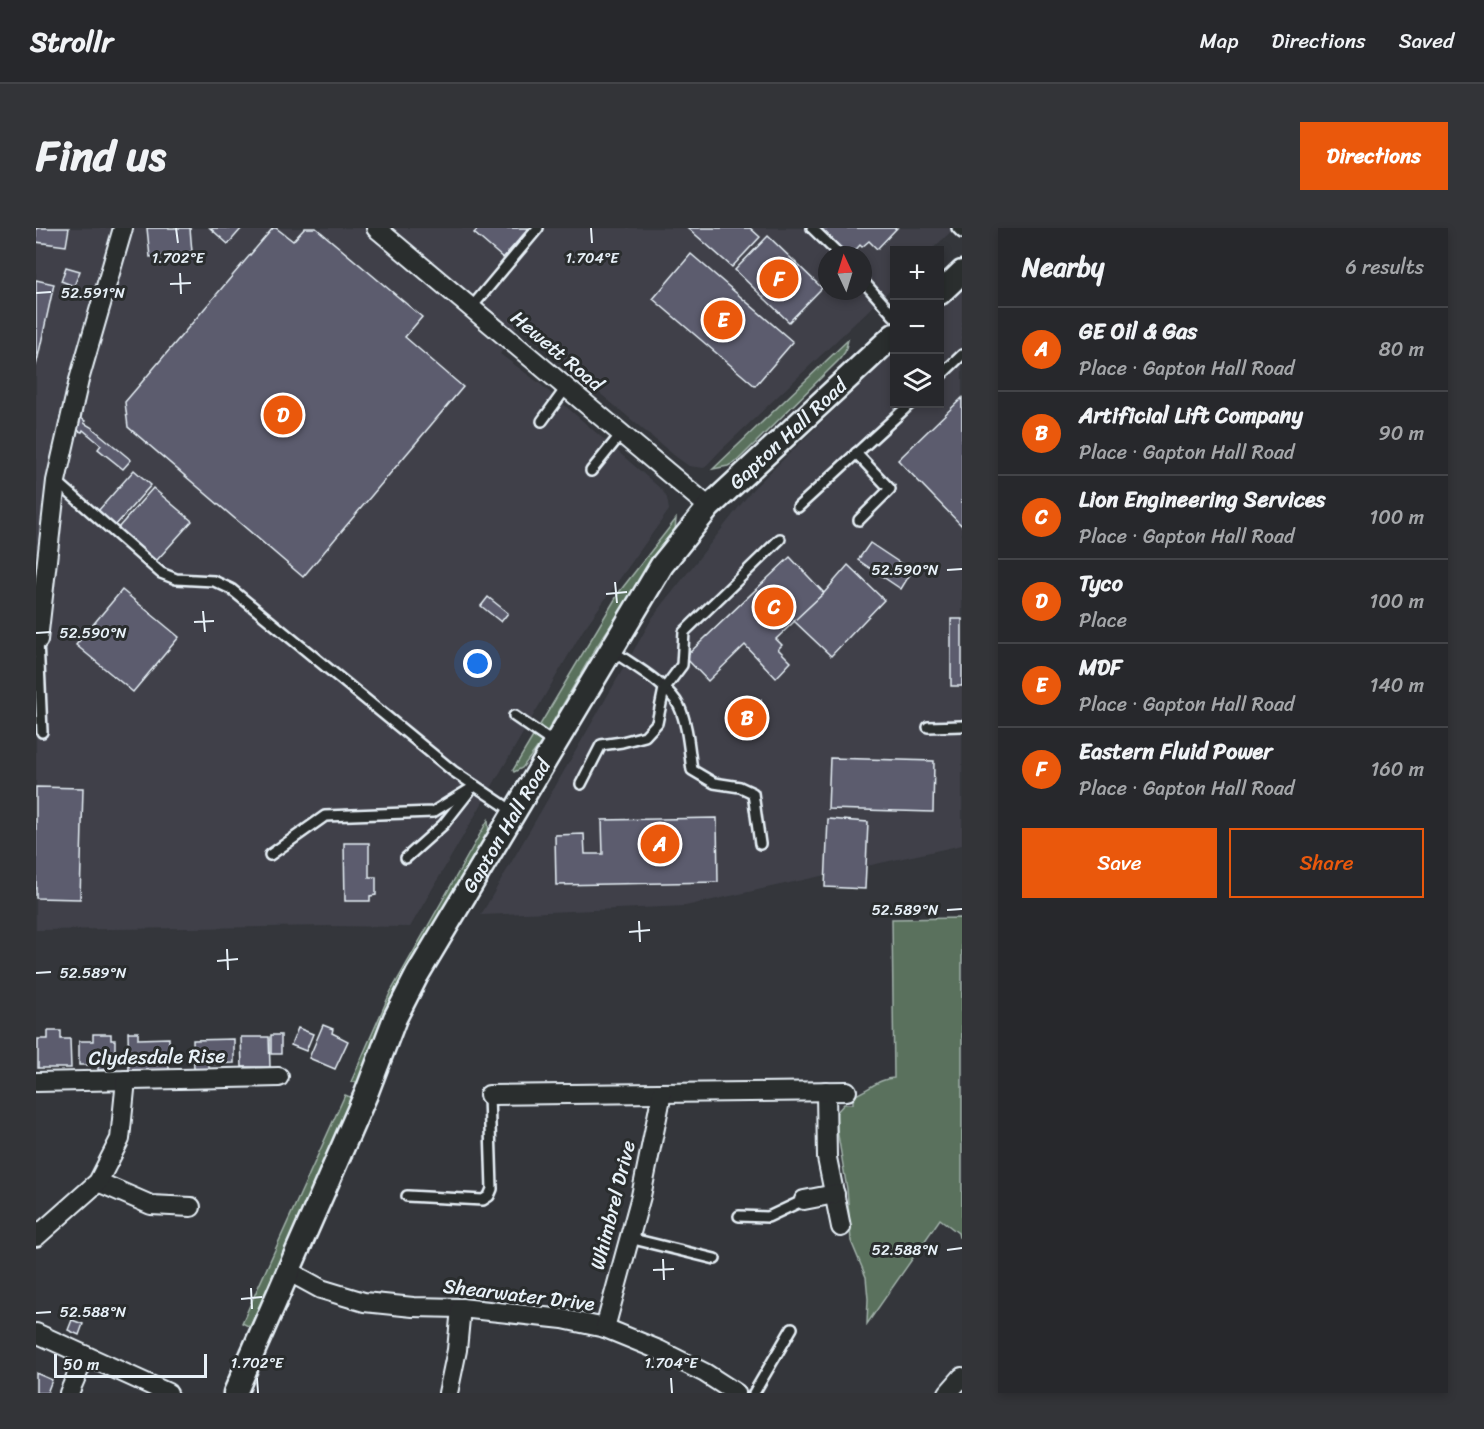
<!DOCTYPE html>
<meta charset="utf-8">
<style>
:root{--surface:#27282c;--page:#333438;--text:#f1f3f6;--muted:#a4a6a9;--line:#434448;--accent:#ea580c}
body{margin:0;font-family:Sriracha,sans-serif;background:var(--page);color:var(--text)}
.controls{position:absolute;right:18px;top:18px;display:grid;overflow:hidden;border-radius:0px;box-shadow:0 3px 9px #0003}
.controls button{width:54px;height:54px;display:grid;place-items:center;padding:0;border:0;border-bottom:2px solid var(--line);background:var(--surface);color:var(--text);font:30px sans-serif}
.compass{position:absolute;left:782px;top:18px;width:54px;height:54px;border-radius:50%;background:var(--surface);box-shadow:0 3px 9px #0003;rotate:356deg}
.scale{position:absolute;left:18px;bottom:15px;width:153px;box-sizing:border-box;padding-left:6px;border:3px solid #e8f1f8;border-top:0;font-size:16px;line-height:21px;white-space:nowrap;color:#e8f1f8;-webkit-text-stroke:4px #2a2d2e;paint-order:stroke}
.you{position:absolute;left:442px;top:436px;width:21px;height:21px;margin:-15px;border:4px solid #fff;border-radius:50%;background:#1a73e8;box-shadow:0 0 0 9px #1a73e833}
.badge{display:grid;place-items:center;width:39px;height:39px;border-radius:50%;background:var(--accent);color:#fff;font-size:20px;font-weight:700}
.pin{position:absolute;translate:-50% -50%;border:3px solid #fff;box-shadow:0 2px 6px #0006}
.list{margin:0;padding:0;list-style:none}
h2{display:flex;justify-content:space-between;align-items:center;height:78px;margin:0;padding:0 24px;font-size:26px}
h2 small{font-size:20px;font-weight:400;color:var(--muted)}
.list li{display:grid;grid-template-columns:39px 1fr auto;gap:18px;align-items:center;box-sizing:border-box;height:84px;padding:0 24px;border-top:2px solid var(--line)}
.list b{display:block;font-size:22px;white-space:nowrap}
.list p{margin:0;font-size:20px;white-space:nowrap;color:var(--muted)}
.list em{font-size:20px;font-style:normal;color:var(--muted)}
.actions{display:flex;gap:12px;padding:18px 24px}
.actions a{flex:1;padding:14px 0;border:2px solid var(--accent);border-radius:0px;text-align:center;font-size:21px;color:var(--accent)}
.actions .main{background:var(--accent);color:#fff}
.icon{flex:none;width:33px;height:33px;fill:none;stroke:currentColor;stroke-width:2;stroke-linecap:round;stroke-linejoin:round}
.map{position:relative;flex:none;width:926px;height:1165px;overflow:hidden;border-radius:0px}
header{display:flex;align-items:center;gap:36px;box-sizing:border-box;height:84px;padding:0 30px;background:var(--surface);border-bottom:2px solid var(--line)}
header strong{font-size:28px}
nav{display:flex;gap:33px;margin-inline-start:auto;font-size:21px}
.intro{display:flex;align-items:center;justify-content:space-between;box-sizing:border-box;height:144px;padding:0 36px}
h1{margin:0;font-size:42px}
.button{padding:15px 27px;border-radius:0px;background:var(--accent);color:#fff;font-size:21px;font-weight:700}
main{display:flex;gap:36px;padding:0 36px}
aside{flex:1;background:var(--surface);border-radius:0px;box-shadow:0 3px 9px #0003}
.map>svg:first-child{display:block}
.built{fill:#40414a;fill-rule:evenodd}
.green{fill:#5a715d;stroke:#a1b1aa;stroke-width:1.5}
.building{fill:#5b5c6e;stroke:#e8f1f8;stroke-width:1.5}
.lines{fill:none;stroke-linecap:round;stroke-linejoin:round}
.service-casing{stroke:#e8f1f8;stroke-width:14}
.minor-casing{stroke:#e8f1f8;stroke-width:22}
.tertiary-casing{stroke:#e8f1f8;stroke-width:27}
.service{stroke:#2a2d2e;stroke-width:9}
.minor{stroke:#2a2d2e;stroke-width:18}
.tertiary{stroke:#2a2d2e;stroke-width:22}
.ticks{fill:none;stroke:#e8f1f8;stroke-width:2}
.labels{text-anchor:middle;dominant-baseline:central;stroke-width:6;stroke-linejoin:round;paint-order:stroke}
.street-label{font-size:20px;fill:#e8f1f8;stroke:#2a2d2e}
.ticks-label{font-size:15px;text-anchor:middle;fill:#e8f1f8;stroke:#2a2d2e;stroke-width:6;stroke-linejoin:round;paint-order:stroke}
</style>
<header>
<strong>Strollr</strong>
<nav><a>Map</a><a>Directions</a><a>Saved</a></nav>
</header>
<div class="intro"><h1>Find us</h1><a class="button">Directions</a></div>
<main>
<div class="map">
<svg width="926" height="1165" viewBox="0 0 926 1165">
<rect width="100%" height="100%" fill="#34363b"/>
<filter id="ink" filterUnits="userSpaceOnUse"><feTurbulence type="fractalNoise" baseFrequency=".0167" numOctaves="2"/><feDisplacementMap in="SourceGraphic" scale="12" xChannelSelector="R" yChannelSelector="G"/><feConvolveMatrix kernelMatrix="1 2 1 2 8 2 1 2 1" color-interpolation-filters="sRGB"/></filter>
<g filter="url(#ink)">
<g class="built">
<path d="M0 0H919L895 22H858V58L684 223 668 240 653 238 639 228 482 97 464 126 503 155 626 262 631 270 633 282 547 402 374 699 294 698 0 702ZM791 27H827V63H791Z"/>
<polygon points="926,58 926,617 649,678 445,687 617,389 717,261 858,124 858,176 904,176 904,80"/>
</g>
<g class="green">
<polygon points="812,112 809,124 803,132 701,233 692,238 677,241"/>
<polygon points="640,291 639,302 635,311 613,340 561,418 504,516 486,540 478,544 477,542 584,363"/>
<polygon points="452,592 453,607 323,854 315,854 354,765"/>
<path d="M926 690V1008L923 1009 922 1005 904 991 831 1096 832 1071 830 1049 815 1013 811 961 801 901 800 885 808 876H817V868C831 863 844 850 858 850L856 691Z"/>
<polygon points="309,867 316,870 214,1099 206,1095"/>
</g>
<g class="building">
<polygon points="0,0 33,0 30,18 0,14"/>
<polygon points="111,0 154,0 156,24 114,29"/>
<polygon points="174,0 206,0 192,16"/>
<polygon points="237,0 240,0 257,13 269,0 280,0 386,89 369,109 427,159 267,349 92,199 89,174"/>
<polygon points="443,0 493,0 467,30 438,5"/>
<polygon points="652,0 714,0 724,9 696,39"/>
<polygon points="782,0 861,0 841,21 833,13 826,19 824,17 815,27 810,27"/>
<polygon points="732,8 786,60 753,94 699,42"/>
<polygon points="655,26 757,114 719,158 617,71"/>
<polygon points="30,39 44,43 38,58 25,53"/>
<polygon points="0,52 18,56 0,138"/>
<polygon points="926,170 926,298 862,232"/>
<polygon points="41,187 49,193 48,195 55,199 95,232 87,241 62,221 65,217 47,202 46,204 37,201"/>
<polygon points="98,242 115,257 72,306 55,291"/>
<polygon points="117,260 156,293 113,341 75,308"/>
<polygon points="834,315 876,343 865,361 822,332"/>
<polygon points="754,329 788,365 740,411 746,417 742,421 755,434 740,450 709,417 672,453 649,429"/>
<polygon points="812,337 848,372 795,428 758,393 788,365"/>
<polygon points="86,362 143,409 97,464 40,417"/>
<polygon points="452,369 472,385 465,394 445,378"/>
<rect x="915" y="391" width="11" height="67"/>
<polygon points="725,472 726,507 696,507 696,473"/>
<polygon points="794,530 898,533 897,584 792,581"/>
<polygon points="0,559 47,560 44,671 0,670"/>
<polygon points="681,590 682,654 520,657 519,607 548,606 549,626 567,626 566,592"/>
<polygon points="792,591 832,594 829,661 789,659"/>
<polygon points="308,615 333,615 333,649 340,649 340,667 334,668 334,673 309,673"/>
<polygon points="287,797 297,801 296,805 312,813 299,841 273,830"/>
<polygon points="262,800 277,806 270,823 255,817"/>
<polygon points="12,803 25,803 25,811 34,811 35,840 2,840 2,811 12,811"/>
<polygon points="92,804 102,804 102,811 133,810 133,843 93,844"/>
<polygon points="57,806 75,806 75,812 79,812 79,841 62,842 62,837 43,837 43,813 57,813"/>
<rect x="235" y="807" width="10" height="19"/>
<polygon points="205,809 233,809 234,839 206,839"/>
<polygon points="198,811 198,835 173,836 173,841 158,842 157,812"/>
<polygon points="36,1092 47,1096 43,1107 32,1102"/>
<polygon points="0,1145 16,1152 11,1165 0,1165"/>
</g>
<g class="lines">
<g class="service-casing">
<g id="service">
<polyline points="776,0 804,27"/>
<polyline points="921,0 926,5"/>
<polyline points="827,53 858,88"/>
<polyline points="435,80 502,0"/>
<polyline points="904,148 926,127"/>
<polyline points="506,193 530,160"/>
<polyline points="820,225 854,261 823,292"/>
<polyline points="555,243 585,206"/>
<polyline points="20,253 125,345 140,351 178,353 195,361 417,543 478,584"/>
<polyline points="762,279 874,176"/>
<polyline points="2,412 6,504"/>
<path d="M575 422C595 436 633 457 643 478 652 497 653 522 656 542L678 555 704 559 717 565 724 616"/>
<polyline points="478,488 519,516"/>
<polyline points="892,499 926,498"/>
<polyline points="545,556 565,517 586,514 609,508 621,495 628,461 646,437 648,404 744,311"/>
<polyline points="234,627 289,588 397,584 439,558"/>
<polyline points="370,630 407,597 433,564"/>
<polyline points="371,968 447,972 453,968 456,961 453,867"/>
<polyline points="703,988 732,989 768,972"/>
<polyline points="593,1010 679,1031"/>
<polyline points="718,1165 756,1100"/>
</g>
</g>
<g class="minor-casing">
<g id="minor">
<polyline points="340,0 673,279"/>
<polyline points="2,412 20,253 43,152 87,0"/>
<polyline points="0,854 243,849"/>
<polyline points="790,863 791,930 805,999"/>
<polyline points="453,867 811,863"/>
<polyline points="62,954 115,977 155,979"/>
<polyline points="768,972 799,966"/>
<polyline points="0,1009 62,954 84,911 90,852"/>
<polyline points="252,1043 285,1061 328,1074 377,1079 425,1080 527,1091 569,1100 623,1122 669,1145 700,1165"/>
<polyline points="569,1100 605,968 626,865"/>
<polyline points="0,1105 132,1165"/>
<polyline points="33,1165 49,1128"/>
<polyline points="412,1165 421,1122 425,1080"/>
<polyline points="912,1165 926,1149"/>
</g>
</g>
<g class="tertiary-casing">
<g id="tertiary">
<polyline points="904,65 926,44"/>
<path id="s1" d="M199 1165 330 866 359 790 381 747 626 337 673 279 858 107"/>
</g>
</g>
<use href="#service" class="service"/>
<use href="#minor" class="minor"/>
<use href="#tertiary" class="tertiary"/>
</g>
</g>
<path class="ticks" d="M140 0 142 15M555 0 556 15M144 45 145 66M134 56 155 55M0 65 15 64M911 342 926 341M579 354 581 375M570 366 591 364M167 383 169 404M158 394 178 393M0 405 15 404M911 682 926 681M603 693 604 714M593 704 614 702M191 721 192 742M181 733 202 731M0 745 15 744M911 1022 926 1020M627 1031 628 1052M617 1042 638 1041M215 1060 216 1081M205 1071 226 1069M0 1085 15 1084M221 1150 222 1165M635 1150 636 1165"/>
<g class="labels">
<g class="street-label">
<text transform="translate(521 123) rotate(40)">Hewett Road</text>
<text stroke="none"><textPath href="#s1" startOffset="1116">Gapton Hall Road</textPath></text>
<text stroke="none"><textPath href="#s1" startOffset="630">Gapton Hall Road</textPath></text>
<text transform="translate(121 829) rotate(-1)">Clydesdale Rise</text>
<text transform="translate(577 977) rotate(-76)">Whimbrel Drive</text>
<text transform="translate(483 1067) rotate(7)">Shearwater Drive</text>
</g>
</g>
<g class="ticks-label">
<text x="142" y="35">1.702°E</text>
<text x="556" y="35">1.704°E</text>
<text x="57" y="70">52.591°N</text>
<text x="869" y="347">52.590°N</text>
<text x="57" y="410">52.590°N</text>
<text x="869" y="687">52.589°N</text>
<text x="57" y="750">52.589°N</text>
<text x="869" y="1027">52.588°N</text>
<text x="57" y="1089">52.588°N</text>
<text x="221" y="1140">1.702°E</text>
<text x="635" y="1140">1.704°E</text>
</g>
</svg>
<div class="controls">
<button>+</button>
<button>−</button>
<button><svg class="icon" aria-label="layers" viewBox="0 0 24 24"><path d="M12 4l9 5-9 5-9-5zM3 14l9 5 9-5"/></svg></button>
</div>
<svg class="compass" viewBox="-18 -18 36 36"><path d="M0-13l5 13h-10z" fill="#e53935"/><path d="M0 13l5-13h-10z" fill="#a4a6a9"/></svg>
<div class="scale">50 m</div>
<div class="you"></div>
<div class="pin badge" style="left:624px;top:616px">A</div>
<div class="pin badge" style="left:711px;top:490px">B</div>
<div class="pin badge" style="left:738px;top:379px">C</div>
<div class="pin badge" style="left:247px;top:187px">D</div>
<div class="pin badge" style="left:687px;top:92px">E</div>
<div class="pin badge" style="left:743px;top:51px">F</div>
</div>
<aside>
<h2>Nearby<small>6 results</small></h2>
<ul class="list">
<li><span class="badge">A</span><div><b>GE Oil &amp; Gas</b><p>Place · Gapton Hall Road</p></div><em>80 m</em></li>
<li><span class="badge">B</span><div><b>Artificial Lift Company</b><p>Place · Gapton Hall Road</p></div><em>90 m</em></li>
<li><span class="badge">C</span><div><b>Lion Engineering Services</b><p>Place · Gapton Hall Road</p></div><em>100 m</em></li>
<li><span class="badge">D</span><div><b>Tyco</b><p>Place</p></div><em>100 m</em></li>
<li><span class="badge">E</span><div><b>MDF</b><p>Place · Gapton Hall Road</p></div><em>140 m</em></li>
<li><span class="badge">F</span><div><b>Eastern Fluid Power</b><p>Place · Gapton Hall Road</p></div><em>160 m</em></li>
</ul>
<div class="actions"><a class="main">Save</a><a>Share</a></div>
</aside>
</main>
